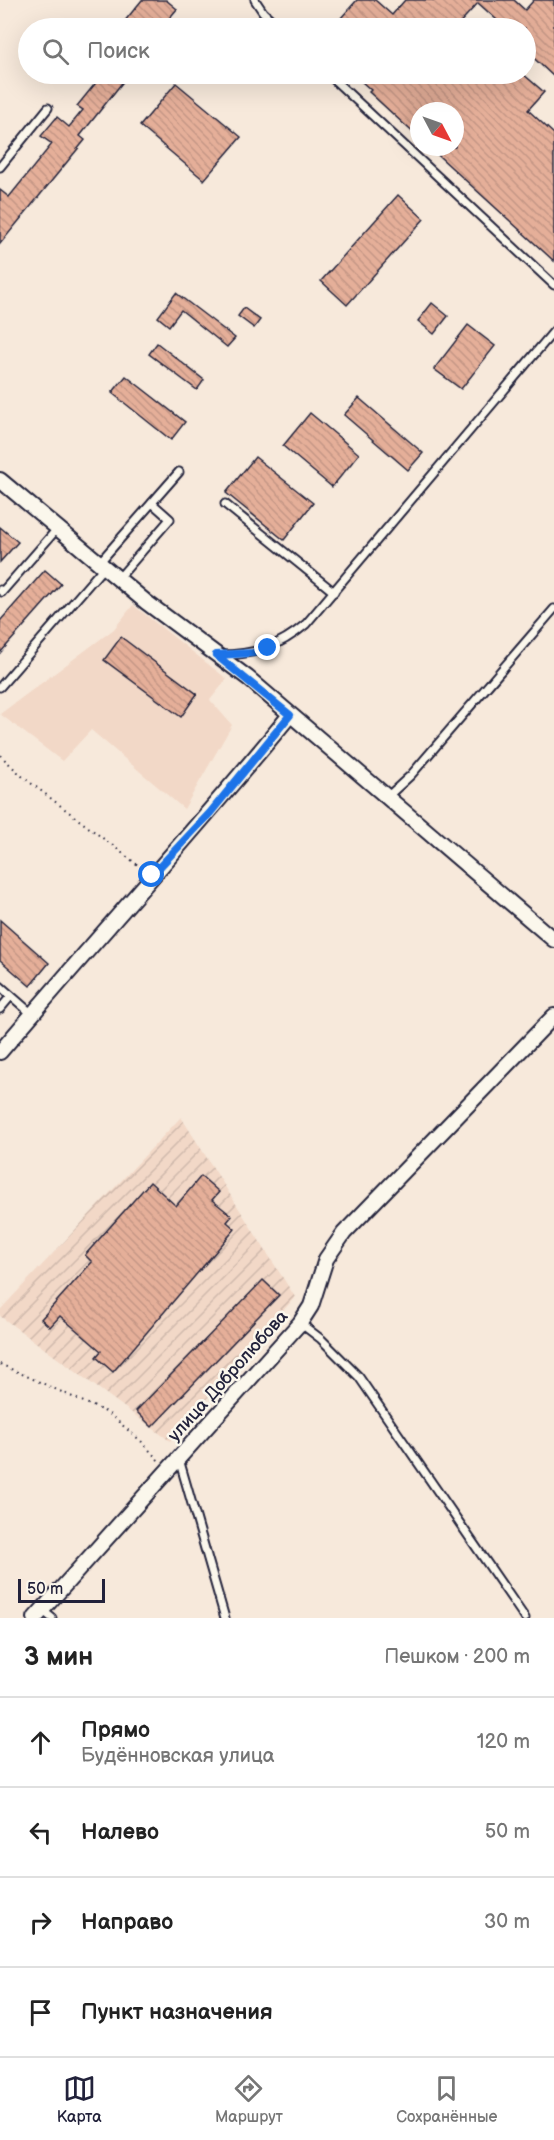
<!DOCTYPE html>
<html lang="ru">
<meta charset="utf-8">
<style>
:root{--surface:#fff;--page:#f6f6f6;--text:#222;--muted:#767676;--line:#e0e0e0;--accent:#22223b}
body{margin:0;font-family:"Balsamiq Sans",sans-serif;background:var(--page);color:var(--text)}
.compass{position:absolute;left:410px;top:102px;width:54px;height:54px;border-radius:50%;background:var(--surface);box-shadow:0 6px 24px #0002;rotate:131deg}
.scale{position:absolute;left:18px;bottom:15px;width:87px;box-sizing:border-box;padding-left:6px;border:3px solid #22223b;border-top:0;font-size:16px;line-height:21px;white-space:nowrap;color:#22223b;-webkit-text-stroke:4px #fbf7ec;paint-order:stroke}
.stop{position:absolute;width:18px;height:18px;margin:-14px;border:4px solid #1a73e8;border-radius:50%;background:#fff}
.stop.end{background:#1a73e8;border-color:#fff;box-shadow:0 2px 6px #0008}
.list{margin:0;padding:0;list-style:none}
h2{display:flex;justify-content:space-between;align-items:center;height:78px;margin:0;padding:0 24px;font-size:26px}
h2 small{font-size:20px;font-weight:400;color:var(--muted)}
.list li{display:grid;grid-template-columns:39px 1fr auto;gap:18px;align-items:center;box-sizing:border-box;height:90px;padding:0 24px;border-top:2px solid var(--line)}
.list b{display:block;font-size:22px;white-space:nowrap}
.list p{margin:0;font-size:20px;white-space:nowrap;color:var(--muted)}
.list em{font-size:20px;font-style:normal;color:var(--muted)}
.icon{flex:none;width:33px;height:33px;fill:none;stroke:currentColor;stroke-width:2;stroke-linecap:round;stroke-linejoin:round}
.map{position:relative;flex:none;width:554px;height:1618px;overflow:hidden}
.search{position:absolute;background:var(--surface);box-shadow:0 6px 24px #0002;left:18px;right:18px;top:18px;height:66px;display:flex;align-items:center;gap:15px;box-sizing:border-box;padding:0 21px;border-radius:33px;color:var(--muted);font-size:22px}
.sheet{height:438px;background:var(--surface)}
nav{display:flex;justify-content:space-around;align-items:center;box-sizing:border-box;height:84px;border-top:2px solid var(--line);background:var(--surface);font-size:16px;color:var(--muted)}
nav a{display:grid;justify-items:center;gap:3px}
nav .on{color:var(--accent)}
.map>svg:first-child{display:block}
.built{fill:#f2d8c7}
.industrial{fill:url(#industrial-furrows)}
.building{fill:url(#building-back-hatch);stroke:#22223b;stroke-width:1.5}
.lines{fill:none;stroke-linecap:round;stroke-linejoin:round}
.lane-casing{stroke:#22223b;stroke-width:11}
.street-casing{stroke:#22223b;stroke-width:18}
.path{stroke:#22223b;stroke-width:2;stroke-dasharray:1.5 4.5;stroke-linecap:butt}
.lane{stroke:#fbf7ec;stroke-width:7}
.street{stroke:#fbf7ec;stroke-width:14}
.route{stroke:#1a73e8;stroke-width:8}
.labels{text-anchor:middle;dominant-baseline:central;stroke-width:5;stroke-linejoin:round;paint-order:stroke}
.street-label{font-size:18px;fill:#22223b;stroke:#fbf7ec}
</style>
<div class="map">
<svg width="554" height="1618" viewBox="0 0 554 1618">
<defs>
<pattern id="industrial-furrows" width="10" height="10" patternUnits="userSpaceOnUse" patternTransform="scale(1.5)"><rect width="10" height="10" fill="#f2d8c7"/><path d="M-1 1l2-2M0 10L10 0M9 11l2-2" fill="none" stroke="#cfb9ac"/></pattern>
<pattern id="building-back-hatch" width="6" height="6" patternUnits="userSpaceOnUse" patternTransform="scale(1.5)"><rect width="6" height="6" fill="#e5af99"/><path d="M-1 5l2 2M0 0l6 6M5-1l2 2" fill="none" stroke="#c49685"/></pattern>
</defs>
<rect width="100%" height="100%" fill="#f7e9db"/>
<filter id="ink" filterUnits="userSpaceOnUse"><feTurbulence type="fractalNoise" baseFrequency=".0167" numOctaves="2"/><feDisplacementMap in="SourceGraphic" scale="12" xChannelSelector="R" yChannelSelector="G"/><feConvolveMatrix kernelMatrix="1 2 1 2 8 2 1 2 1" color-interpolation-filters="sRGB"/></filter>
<g filter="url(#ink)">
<polygon class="built" points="133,605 227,679 210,700 232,725 184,809 91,730 62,761 0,714 114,629"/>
<polygon class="industrial" points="181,1117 295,1297 170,1441 0,1316 0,1310"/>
<g class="building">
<polygon points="142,0 166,0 177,9 161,28 119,28"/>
<polygon points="357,0 375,0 392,15 405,0 514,0 525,10 534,0 554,0 554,77 525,50 525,28 506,28 478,3 455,28 332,28"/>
<polygon points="103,74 129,74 80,136 85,140 0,244 0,190 9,197 52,144 41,136 57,117 69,127 83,110 77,106"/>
<polygon points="353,74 523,74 544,92 528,110 554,134 554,261 429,147 455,147 455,111 419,111 419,138 369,92 371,90"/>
<polygon points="176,83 241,137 204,180 140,126"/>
<polygon points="398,195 424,219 347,305 321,281"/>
<polygon points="176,293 235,338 227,347 181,310 169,326 158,317"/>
<polygon points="432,303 448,316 434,334 418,321"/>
<polygon points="244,308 260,320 254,328 238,316"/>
<polygon points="468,325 495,346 461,389 434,369"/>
<polygon points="157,343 204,380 197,390 149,354"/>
<polygon points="126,376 185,422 171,440 112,393"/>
<polygon points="359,398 423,453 408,470 344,415"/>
<polygon points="310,413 359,454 332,487 283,446"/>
<polygon points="255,457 313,503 284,540 226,493"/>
<polygon points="0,527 18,542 0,562"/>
<polygon points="45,570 61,584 0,653 0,621"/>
<polygon points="121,637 197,694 181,717 104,660"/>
<polygon points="0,920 49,963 30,986 0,960"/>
<polygon points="201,1176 219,1192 212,1200 232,1216 227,1222 235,1229 113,1372 96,1357 101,1351 60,1316 50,1327 41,1319 92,1262 85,1255 150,1182 176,1206"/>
<polygon points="263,1280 279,1295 152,1427 136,1411"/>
</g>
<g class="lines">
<g class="lane-casing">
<g id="lane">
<polyline points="255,0 263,12 280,28"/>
<polyline points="328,74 554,285"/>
<polyline points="0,167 48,108"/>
<polyline points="225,504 334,592"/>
<polyline points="99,563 179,472"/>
<polyline points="118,579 170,519 152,503"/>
<polyline points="0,590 2,592 57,529"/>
<path d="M219 655C254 655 279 647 306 624L554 331"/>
<polyline points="0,687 104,567"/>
<polyline points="386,798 411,775 554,609"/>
<polyline points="0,986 32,1014"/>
<polyline points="0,1009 11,996"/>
<polyline points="300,1323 321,1339 359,1377 525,1618"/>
<polyline points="179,1459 225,1618"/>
<polyline points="42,1610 52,1618"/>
</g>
</g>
<g class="street-casing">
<g id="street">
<polyline points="0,480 146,602 248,678 554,940"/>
<path d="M0 1052C96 939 196 830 290 715"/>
<polyline points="35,1618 300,1323 311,1306 326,1259 344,1233 554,1016"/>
</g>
</g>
<g class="path">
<polyline points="0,755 23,777 143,869"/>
<polyline points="0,1364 108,1413 142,1442 159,1461"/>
</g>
<use href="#lane" class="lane"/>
<use href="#street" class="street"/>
</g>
</g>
<g class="lines" filter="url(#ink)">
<polyline class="route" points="152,875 210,813 290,715 216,655 253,653 268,648"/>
</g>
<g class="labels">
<g class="street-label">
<text transform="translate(228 1376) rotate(-48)">улица Добролюбова</text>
</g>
</g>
</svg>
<svg class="compass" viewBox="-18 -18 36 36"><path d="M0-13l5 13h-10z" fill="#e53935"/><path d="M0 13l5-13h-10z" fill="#767676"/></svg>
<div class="scale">50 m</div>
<div class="stop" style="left:152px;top:875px"></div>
<div class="stop end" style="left:268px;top:648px"></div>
<div class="search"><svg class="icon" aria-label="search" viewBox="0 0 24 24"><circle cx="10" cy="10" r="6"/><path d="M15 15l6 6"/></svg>Поиск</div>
</div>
<section class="sheet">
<h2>3 мин<small>Пешком · 200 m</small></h2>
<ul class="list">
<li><svg class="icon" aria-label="ahead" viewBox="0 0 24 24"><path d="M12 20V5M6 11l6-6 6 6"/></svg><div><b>Прямо</b><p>Будённовская улица</p></div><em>120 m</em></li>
<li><svg class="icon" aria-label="left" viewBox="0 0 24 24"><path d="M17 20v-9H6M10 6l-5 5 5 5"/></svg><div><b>Налево</b></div><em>50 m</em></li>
<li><svg class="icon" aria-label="right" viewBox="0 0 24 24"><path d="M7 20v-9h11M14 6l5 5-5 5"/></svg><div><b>Направо</b></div><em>30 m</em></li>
<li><svg class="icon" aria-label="arrive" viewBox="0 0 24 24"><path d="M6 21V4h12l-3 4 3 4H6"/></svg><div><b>Пункт назначения</b></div></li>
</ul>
</section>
<nav>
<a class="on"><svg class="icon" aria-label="map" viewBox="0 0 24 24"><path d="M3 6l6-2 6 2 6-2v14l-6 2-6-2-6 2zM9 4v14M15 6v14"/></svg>Карта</a>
<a><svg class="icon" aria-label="directions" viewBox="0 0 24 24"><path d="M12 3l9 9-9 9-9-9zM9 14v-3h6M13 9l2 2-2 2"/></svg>Маршрут</a>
<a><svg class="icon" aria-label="saved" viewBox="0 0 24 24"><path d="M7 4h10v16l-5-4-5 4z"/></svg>Сохранённые</a>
</nav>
